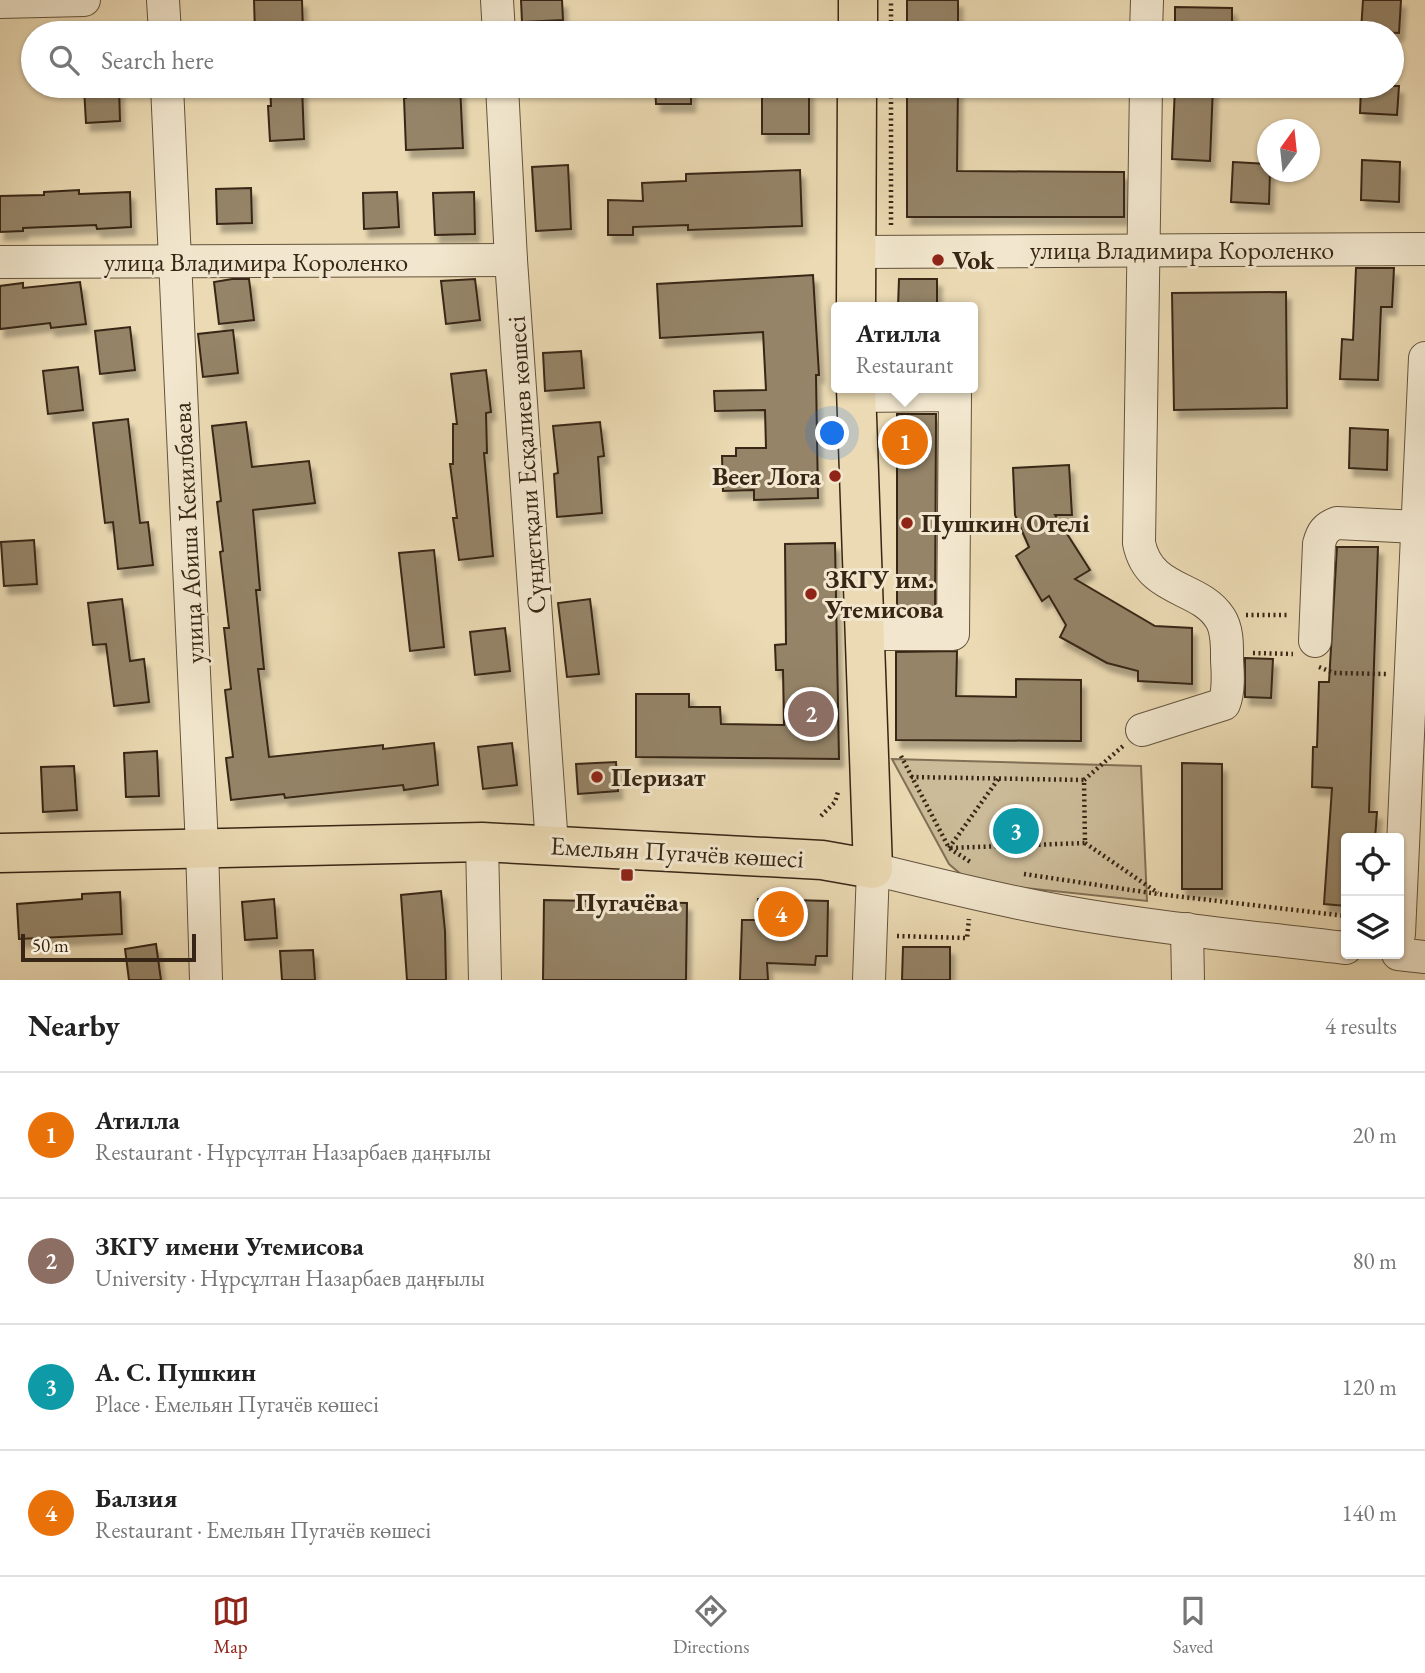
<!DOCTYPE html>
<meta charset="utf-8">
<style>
:root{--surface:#fff;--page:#f6f6f6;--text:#222;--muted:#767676;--line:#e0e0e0;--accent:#8f2418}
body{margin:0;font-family:"EB Garamond",serif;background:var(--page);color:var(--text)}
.controls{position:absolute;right:21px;bottom:21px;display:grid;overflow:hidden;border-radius:7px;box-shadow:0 2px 5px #0004}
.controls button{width:63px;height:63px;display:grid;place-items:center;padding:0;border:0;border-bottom:2px solid var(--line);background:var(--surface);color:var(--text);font:35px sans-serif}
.compass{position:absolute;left:1257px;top:119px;width:63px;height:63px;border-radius:50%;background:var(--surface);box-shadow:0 2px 5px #0004;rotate:15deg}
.scale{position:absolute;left:21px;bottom:18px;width:175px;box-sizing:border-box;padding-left:7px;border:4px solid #372615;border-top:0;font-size:19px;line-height:24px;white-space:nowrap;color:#372615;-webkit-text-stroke:5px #f2e7ce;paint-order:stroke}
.you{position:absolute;left:833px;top:434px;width:24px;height:24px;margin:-18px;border:5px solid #fff;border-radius:50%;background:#1a73e8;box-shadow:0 0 0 10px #1a73e833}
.badge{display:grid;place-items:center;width:46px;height:46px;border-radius:50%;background:var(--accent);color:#fff;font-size:23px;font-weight:700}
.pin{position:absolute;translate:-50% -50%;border:4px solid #fff;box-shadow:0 2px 7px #0006}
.popup{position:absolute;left:831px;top:302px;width:147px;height:91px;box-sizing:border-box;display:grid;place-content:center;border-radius:7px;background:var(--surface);filter:drop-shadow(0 2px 5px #0005);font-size:23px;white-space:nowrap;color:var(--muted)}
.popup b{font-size:26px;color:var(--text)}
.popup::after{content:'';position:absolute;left:50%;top:100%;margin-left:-14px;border:14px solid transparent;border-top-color:var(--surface)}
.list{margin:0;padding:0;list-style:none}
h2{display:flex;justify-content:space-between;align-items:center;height:91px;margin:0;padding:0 28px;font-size:30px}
h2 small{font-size:23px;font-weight:400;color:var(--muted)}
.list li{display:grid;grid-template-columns:46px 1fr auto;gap:21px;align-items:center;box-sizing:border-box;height:126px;padding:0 28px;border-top:2px solid var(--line)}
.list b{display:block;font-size:26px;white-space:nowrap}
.list p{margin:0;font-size:23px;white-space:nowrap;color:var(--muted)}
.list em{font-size:23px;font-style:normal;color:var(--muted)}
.icon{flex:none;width:38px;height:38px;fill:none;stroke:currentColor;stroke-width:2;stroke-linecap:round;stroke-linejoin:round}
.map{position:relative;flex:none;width:1425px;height:980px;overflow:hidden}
.search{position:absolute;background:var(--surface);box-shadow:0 2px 5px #0004;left:21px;right:21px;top:21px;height:77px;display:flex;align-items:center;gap:18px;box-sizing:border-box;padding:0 24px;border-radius:38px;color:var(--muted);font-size:26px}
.sheet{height:595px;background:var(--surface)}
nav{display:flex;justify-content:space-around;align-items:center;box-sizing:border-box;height:98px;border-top:2px solid var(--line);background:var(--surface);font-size:19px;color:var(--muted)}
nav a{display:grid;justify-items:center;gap:4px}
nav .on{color:var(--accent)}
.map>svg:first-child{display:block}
.green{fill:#ccbb98;stroke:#827056;stroke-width:2}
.building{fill:#958467;stroke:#372615;stroke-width:2;filter:url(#shadow)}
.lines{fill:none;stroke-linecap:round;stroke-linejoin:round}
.minor-casing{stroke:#64533c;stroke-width:34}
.major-casing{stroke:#372615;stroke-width:41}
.path{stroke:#372615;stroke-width:4.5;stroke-dasharray:2 3.5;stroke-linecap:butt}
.minor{stroke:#f2e7ce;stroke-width:32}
.major{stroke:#ebdab3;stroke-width:38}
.poi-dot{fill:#8f2418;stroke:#f2e7ce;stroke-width:2.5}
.labels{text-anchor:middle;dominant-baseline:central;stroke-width:6;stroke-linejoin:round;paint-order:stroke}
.street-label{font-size:26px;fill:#372615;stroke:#f2e7ce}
.poi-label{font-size:26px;font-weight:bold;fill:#372615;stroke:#f2e7ce;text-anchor:start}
</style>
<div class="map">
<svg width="1425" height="980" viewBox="0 0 1425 980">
<defs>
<filter id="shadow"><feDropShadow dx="4.5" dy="8" stdDeviation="2" flood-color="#0004"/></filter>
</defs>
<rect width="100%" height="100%" fill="#ebdab3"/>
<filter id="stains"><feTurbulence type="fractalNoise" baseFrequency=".00286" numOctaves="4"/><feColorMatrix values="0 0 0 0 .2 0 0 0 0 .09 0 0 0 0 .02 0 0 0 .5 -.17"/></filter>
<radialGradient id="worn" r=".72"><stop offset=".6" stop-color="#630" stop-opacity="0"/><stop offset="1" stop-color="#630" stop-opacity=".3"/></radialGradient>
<polygon class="green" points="892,759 1141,766 1147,901 987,884 963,876 949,864"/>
<g class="building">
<polygon points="254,0 302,0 303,33 255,33"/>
<polygon points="521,0 562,0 563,20 522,22"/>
<rect x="907" y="0" width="51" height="33"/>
<polygon points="1363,0 1401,0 1399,33 1361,31"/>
<polygon points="1175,7 1232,8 1232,33 1175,33"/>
<polygon points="119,86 120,121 86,123 84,88"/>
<polygon points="270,86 302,86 304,139 270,141 268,106 271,106"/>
<polygon points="406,86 460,86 463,148 406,150 404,98 406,98"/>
<polygon points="655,86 691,86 691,104 656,104"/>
<rect x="762" y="86" width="47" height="48"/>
<polygon points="907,86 958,86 957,171 1124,172 1124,217 907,217"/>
<polygon points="1175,86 1213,86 1210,161 1172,159"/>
<polygon points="1361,86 1399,86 1397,115 1360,113"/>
<polygon points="1362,160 1400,162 1399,202 1361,200"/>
<polygon points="1233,162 1268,164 1268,172 1270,172 1269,204 1231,202"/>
<polygon points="568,165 571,229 536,231 532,167"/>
<polygon points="800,170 802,226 688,230 688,225 633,227 633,235 608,235 608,200 643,201 642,183 686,181 686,174"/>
<polygon points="251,188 252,223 217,224 216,189"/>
<polygon points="79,190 79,194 130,192 131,227 97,229 96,225 23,228 23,231 0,232 0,196 44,195 44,192"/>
<polygon points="397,192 399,227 364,229 363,193"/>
<polygon points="474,192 475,234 435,235 433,193"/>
<polygon points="1356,268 1394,268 1392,307 1381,307 1378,380 1340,379 1342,339 1353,340"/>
<polygon points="813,275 819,375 816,375 818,498 754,500 754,490 723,491 722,456 736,456 736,448 766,448 765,410 715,411 714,391 766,390 763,332 660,338 657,284"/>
<polygon points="232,279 249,279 254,320 219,324 214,282"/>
<polygon points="475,279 480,320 446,324 441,281"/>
<polygon points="899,279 937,279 937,307 898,307"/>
<polygon points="80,282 86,324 51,328 50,323 0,329 0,286 23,283 23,288"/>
<polygon points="1286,292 1287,408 1174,410 1172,293"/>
<polygon points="130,327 135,370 100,374 95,331"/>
<polygon points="233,330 238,373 203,377 198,334"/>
<polygon points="581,351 584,388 545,391 543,353"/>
<polygon points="78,367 83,410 48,414 43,371"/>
<polygon points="486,370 491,412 486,413 487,453 484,453 493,556 459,560 453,518 457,518 450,464 453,464 453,424 457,424 451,374"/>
<polygon points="897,414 936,414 935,616 897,616"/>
<polygon points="128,419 140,523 148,522 153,565 118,569 113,522 105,523 93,423"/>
<polygon points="246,422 252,467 309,461 315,503 253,510 260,590 256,590 264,669 258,669 269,757 383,745 383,749 434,743 438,785 404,790 403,785 285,798 284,794 231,800 226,758 233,757 225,690 231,689 224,628 229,628 220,552 223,551 217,502 221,501 212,426"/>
<polygon points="600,422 604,456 598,457 602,513 557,517 554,474 558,473 553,426"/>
<polygon points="1350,428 1388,430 1387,470 1349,468"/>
<polygon points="1069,465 1072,515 1055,515 1090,570 1075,579 1155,626 1192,628 1192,684 1138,681 1138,671 1107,663 1060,637 1066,625 1049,596 1042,601 1016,556 1029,547 1015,515 1013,468"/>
<polygon points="34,540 37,584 4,586 1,542"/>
<polygon points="835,543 839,759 636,757 636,694 689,694 689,707 720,707 721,724 784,725 783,670 776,670 775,645 786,644 785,544"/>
<polygon points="1337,547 1378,547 1369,812 1377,812 1375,838 1346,838 1346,906 1324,904 1332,788 1312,787 1313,747 1317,747 1319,682 1329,682"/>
<polygon points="434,550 444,647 410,651 399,553"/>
<polygon points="122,599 130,661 144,659 149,702 114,706 106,644 93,645 88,603"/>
<polygon points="590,599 599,674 567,677 558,603"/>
<polygon points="505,628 510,671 475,675 470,632"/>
<polygon points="957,651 956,696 1016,697 1016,679 1081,680 1081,741 896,740 896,652"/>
<polygon points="1245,658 1273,659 1271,698 1245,697"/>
<polygon points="512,743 517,785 483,789 478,747"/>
<polygon points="157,751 159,796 126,797 124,753"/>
<polygon points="616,762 618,791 578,794 576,764"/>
<polygon points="1182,763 1222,764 1222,889 1182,889"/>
<polygon points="74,766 77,810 43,812 41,767"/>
<polygon points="441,891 445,931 446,980 407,980 401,895"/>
<polygon points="120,892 122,934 19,939 17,904 82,899 82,894"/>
<polygon points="274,899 277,938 245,940 242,902"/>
<polygon points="758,899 828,901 827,956 816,956 815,965 767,963 768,980 740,980 742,920 757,920"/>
<polygon points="544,900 687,903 686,980 543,980"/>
<polygon points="156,944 161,980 129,980 125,949"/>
<polygon points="903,947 950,947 950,980 902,980"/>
<polygon points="313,950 315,980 282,980 280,951"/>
</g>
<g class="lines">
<g class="minor-casing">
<g id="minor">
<polyline points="163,0 165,33"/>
<polyline points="497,0 499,33"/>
<polyline points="0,2 84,0"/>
<polyline points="1146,33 1147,0"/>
<polyline points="167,86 202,847 206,980"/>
<polyline points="502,86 511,260 552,845"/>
<polyline points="856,252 1425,249"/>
<polyline points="0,262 511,260"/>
<polyline points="856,396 955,395 953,634 863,634"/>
<path d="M1315 641 1319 544C1322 532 1326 527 1337 523L1417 527"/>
<path d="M1142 730 1224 704C1229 691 1228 674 1227 660 1227 647 1228 630 1220 618 1199 585 1149 593 1139 543L1146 86"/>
<polyline points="482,842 485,980"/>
<polyline points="1187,929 1188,980"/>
<polyline points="1399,934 1425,358"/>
<polyline points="1398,954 1425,957"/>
<path d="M869 980 873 869C935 884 997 900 1060 911 1155 928 1251 937 1346 948"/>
</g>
</g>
<g class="major-casing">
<g id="major">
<polyline points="858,33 858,0"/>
<polyline points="856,307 857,86"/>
<polyline points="0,853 482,842 822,860 873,869 856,388"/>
</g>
</g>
<g class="path">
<polyline points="891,33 891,0"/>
<polyline points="891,225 891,86"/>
<polyline points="1246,615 1290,615"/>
<polyline points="1253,653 1293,654"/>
<polyline points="1319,667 1334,673 1386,674"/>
<polyline points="901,756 949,848 972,863"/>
<polyline points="911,777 1084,780 1085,843 949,848"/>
<polyline points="1084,780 1123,746"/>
<polyline points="821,816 835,802 838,792"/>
<polyline points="1085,843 1158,893"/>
<polyline points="949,848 999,778"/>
<polyline points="1024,874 1158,894 1346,916"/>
<polyline points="897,936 967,938 969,919"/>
</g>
<use href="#minor" class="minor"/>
<use href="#major" class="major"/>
</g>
<g class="poi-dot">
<circle cx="938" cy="260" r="7"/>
<circle cx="835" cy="476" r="7"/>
<circle cx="907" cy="523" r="7"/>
<circle cx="811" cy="594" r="7"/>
<circle cx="597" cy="777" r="7"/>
<rect x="620" y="868" width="14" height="14" rx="3.5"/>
</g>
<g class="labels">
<g class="street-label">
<text x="1182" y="250">улица Владимира Короленко</text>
<text x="256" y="262">улица Владимира Короленко</text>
<text transform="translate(526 465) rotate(-94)">Сүндетқали Есқалиев көшесі</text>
<text transform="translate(188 533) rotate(-93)">улица Абиша Кекилбаева</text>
<text transform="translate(677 852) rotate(3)">Емельян Пугачёв көшесі</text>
</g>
<g class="poi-label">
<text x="952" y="260">Vok</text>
<text x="821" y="476" text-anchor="end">Beer Лога</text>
<text x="921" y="523">Пушкин Отелі</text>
<text x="825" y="579">ЗКГУ им.<tspan x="825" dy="30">Утемисова</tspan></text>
<text x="611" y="777">Перизат</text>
<text x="627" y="902" text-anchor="middle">Пугачёва</text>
</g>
</g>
<rect width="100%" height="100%" filter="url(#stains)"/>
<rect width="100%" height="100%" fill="url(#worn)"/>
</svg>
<div class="controls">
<button><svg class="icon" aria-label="locate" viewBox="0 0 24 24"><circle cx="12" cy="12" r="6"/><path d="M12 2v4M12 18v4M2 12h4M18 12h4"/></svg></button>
<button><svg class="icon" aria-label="layers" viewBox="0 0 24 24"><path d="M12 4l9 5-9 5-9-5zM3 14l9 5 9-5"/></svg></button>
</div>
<svg class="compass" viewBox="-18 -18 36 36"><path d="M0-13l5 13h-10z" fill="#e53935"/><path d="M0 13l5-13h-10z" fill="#767676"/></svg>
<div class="scale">50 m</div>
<div class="you"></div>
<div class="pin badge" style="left:905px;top:442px;background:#e8710a">1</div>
<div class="popup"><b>Атилла</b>Restaurant</div>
<div class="pin badge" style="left:811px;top:714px;background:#8d6e63">2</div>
<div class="pin badge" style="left:1016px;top:831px;background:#0f9aa8">3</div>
<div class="pin badge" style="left:781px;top:914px;background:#e8710a">4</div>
<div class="search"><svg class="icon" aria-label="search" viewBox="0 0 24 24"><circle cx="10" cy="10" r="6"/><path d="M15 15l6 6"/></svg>Search here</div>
</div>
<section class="sheet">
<h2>Nearby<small>4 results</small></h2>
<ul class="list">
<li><span class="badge" style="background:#e8710a">1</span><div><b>Атилла</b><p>Restaurant · Нұрсұлтан Назарбаев даңғылы</p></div><em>20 m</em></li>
<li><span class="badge" style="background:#8d6e63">2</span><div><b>ЗКГУ имени Утемисова</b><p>University · Нұрсұлтан Назарбаев даңғылы</p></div><em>80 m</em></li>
<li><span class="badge" style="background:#0f9aa8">3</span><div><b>А. С. Пушкин</b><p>Place · Емельян Пугачёв көшесі</p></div><em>120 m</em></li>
<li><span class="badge" style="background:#e8710a">4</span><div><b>Балзия</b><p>Restaurant · Емельян Пугачёв көшесі</p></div><em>140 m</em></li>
</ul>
</section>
<nav>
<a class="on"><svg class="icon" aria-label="map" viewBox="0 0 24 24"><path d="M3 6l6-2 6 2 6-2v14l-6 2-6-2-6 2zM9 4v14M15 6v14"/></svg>Map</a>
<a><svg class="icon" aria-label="directions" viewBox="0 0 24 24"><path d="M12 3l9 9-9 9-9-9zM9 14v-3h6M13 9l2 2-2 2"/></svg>Directions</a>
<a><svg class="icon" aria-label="saved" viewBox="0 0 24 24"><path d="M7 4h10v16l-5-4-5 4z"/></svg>Saved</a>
</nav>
